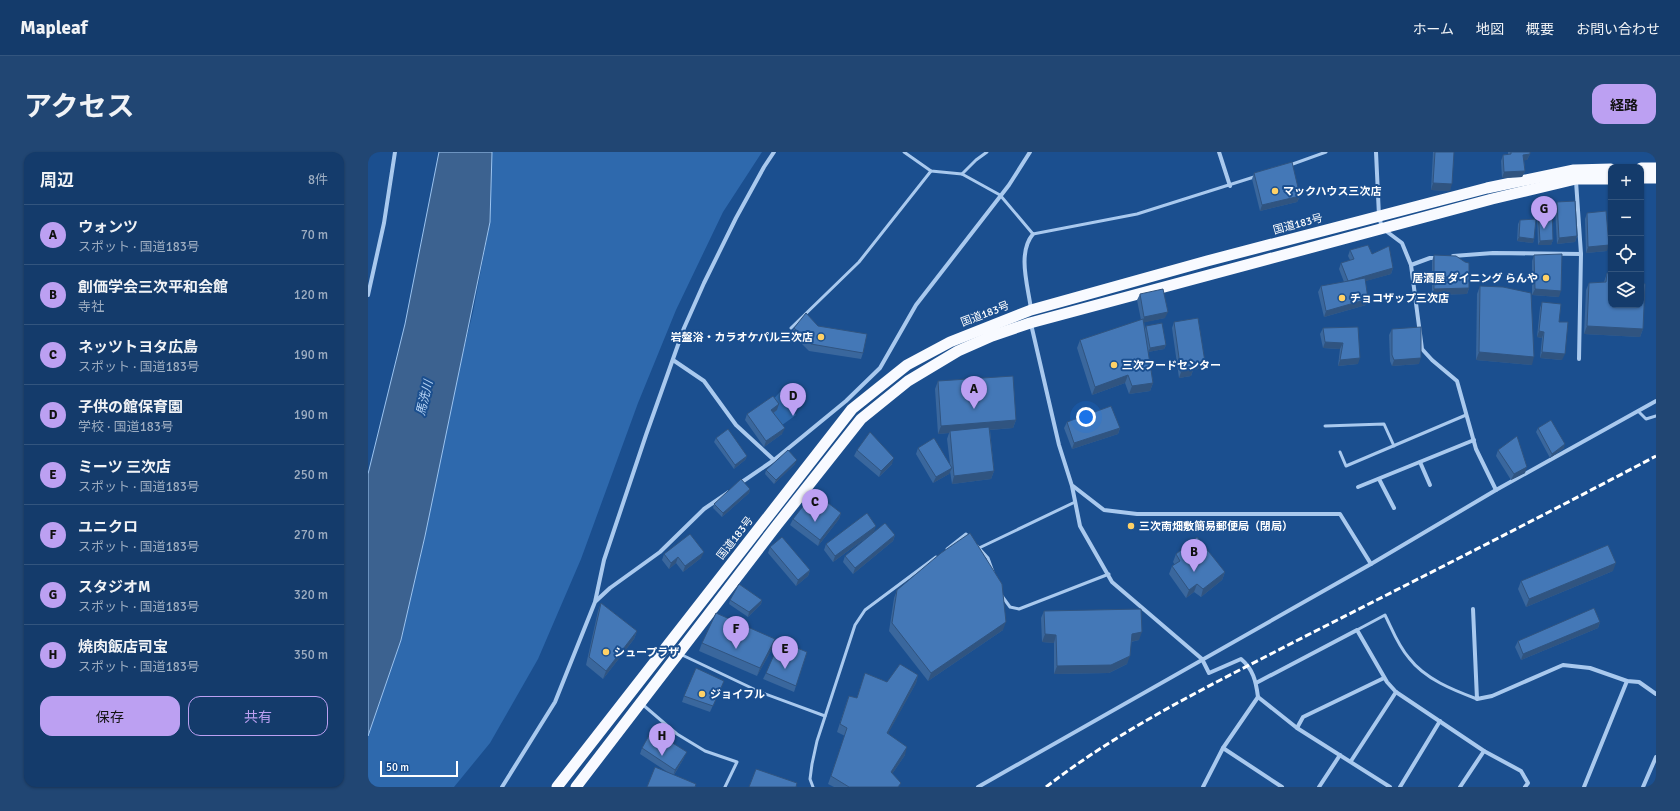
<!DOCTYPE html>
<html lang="ja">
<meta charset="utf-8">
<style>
:root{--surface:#143b6b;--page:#214673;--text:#f1f3f6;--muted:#9dadc1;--line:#33557e;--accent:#bca0f2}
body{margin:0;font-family:Signika,"Noto Sans JP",sans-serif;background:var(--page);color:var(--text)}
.controls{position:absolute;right:12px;top:12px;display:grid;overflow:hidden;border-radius:8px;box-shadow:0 1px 3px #0004}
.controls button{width:36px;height:36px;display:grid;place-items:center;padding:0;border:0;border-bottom:1px solid var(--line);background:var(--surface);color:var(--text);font:20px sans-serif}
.scale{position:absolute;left:12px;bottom:10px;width:78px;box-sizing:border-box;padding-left:4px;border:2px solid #fff;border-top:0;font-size:11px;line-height:14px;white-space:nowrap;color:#fff;-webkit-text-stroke:3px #1b4f8f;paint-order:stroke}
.you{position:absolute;left:718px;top:265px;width:14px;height:14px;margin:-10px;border:3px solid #fff;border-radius:50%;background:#1a73e8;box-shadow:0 0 0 6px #1a73e833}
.badge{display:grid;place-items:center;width:26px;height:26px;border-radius:50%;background:var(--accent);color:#111;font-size:13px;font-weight:700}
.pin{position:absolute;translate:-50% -33px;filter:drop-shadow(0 1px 2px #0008)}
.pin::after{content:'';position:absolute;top:21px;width:14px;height:12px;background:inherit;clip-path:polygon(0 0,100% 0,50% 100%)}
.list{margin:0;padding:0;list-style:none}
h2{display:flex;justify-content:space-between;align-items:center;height:52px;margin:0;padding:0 16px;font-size:17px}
h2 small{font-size:13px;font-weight:400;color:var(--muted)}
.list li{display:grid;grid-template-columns:26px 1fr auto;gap:12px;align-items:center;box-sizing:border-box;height:60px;padding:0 16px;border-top:1px solid var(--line)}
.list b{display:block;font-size:15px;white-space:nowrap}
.list p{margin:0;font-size:13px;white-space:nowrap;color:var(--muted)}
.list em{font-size:13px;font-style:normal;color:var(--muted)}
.actions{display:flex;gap:8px;padding:12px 16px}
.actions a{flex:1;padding:9px 0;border:1px solid var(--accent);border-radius:12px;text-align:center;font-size:14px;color:var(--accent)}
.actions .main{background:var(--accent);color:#111}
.icon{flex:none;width:22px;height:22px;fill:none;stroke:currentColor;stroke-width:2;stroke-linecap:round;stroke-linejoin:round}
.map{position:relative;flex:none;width:1288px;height:635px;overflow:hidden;border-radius:12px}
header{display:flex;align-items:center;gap:24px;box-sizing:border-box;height:56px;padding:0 20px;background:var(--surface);border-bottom:1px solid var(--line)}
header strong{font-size:19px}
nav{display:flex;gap:22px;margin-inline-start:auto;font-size:14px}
.intro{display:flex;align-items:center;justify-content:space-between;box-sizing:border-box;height:96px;padding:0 24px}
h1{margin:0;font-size:28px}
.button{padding:10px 18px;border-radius:12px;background:var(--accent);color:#111;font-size:14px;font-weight:700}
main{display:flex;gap:24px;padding:0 24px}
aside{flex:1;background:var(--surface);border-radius:12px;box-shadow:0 1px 3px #0004}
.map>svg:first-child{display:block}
.green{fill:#2e69ad}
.water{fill:#3c6290;stroke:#9cc4f0}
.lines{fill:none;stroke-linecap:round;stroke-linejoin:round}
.service{stroke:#a9c9ee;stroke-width:3}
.minor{stroke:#a9c9ee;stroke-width:4}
.trunk{stroke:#f8faff;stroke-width:11}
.rail{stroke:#fff;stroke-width:3;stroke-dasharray:7 3;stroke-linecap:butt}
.wall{fill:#3a679d}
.shaded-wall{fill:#305480}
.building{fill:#4478b7;stroke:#305480}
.poi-dot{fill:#ffd166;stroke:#1b4f8f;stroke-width:1.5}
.labels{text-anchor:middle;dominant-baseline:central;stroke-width:4;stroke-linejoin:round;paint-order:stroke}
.poi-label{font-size:11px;font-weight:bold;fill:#fff;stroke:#1b4f8f;text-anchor:start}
.street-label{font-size:11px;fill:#fff;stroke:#1b4f8f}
.water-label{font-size:12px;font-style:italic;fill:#b5d3f5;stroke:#1b4f8f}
</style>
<header>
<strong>Mapleaf</strong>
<nav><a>ホーム</a><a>地図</a><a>概要</a><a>お問い合わせ</a></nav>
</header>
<div class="intro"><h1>アクセス</h1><a class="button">経路</a></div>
<main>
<aside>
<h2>周辺<small>8件</small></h2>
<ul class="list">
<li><span class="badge">A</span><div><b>ウォンツ</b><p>スポット · 国道183号</p></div><em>70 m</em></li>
<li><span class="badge">B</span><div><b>創価学会三次平和会館</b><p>寺社</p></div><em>120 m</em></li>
<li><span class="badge">C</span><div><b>ネッツトヨタ広島</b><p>スポット · 国道183号</p></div><em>190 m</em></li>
<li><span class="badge">D</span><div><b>子供の館保育園</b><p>学校 · 国道183号</p></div><em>190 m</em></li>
<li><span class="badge">E</span><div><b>ミーツ 三次店</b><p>スポット · 国道183号</p></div><em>250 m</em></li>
<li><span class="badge">F</span><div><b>ユニクロ</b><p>スポット · 国道183号</p></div><em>270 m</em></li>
<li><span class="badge">G</span><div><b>スタジオM</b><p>スポット · 国道183号</p></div><em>320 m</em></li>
<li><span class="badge">H</span><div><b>焼肉飯店司宝</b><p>スポット · 国道183号</p></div><em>350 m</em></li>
</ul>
<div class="actions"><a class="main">保存</a><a>共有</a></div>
</aside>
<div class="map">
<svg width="1288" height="635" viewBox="0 0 1288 635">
<rect width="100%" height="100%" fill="#1b4f8f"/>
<g class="green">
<polygon points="124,0 394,0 355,60 308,158 270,251 213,407 170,507 122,591 86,635 0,635 0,584 33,488 57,384 89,225 105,160 122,70"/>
<polygon points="419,232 435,250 425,258 428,263 410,276 401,264 403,250"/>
</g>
<polygon class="water" points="71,0 124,0 122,70 57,384 33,488 0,584 0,322 37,172"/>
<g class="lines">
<g class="service">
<polyline points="536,0 563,19 594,22 632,43 665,82 769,62 886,25"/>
<polyline points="922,13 958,0"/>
<polyline points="594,22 608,8 619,0"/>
<polyline points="423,176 491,110 563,19"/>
<polyline points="1270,259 1278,267 1288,264"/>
<polyline points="957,274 1016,272 1026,294"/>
<polyline points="972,300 978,314 1098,263"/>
<polyline points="609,394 620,406 625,420"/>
<polyline points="611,396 707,350"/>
<polyline points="579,397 598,382 601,386"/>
<polyline points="634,444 642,455 651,457 741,422"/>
<path d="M989 478 1017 463C1024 477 1030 494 1041 506 1057 527 1085 538 1109 547"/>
<polyline points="312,502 392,540 457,564"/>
<polyline points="274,552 309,582 337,599 369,610 357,635"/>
<polyline points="445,635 442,627 444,612 449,589 487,473 497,458 568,405"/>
</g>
<g class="minor">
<polyline points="851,0 862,34"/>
<polyline points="1008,0 1011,64 1014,76 1034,91 1043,113 1054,197 1064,208 1089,229 1108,297 1128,338"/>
<polyline points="1208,29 1213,102"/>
<polyline points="1085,104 1125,101 1213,102 1211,207"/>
<polyline points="1043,113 1062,106 1070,106"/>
<polyline points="0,143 16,71 27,0"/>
<path d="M663 157C660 134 649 101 665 82"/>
<path d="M663 172 691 293 704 334 712 374 744 430 834 507 841 521 873 507C885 517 888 529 890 545L929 576 1022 635"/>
<polyline points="305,208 336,229 368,273 406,308"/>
<polyline points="1052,310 1062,333"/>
<polyline points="1011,327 1026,356"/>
<polyline points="371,332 406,308 478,249 512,216 548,153 641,33 662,0"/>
<polyline points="705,334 736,358 769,362 972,362 1003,412"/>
<polyline points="990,335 1106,288"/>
<polyline points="228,449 242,436 292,400 336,357 361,340"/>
<polyline points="1105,457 1109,547 1124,544 1195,513 1222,516 1259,529 1271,530 1288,542"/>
<polyline points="888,531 989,478 1019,530 1028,540 1116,599 1153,619 1160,631 1157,635"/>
<polyline points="929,576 935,565 1016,526"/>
<polyline points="855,596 914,635"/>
<polyline points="983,609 1028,540"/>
<polyline points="134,635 187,550 227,450 236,408 278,283 316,176 336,131 368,66 396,15 406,0"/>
<polyline points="610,635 1003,412 1128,338 1288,249"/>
<polyline points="835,635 855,596 890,545"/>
<polyline points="951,635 972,603"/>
<polyline points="1032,635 1072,569"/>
<polyline points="1092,635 1116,599"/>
<polyline points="1216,635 1259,529"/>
<polyline points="1275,635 1288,605"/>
</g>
<g class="trunk">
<polyline points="1273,16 1288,16"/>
<polyline points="1273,26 1288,26"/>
<polyline points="189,635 484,257 539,213 582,190 663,158 839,109 1119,36 1206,18 1243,17"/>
<polyline points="208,635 409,373 493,267 540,229 590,199 624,184 662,171 1124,47 1208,27 1243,27"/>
</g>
<path class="rail" d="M678 635C754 576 843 533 928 489 1048 428 1169 367 1288 304"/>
</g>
<g class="wall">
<polygon points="1065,0 1086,0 1082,39 1063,38"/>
<polygon points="1140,0 1162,0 1162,2 1159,8 1156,8 1157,19 1154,25 1134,26 1133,9 1135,3 1140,2"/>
<polygon points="886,21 932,44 929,50 892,59 884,27"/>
<polygon points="1189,50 1209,84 1207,90 1189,92 1187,56"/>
<polygon points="1170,57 1185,88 1183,93 1170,93 1169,61"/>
<polygon points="1219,61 1239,99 1218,101 1217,67"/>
<polygon points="1152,68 1166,87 1165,91 1149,89 1150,72"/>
<polygon points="982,98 1004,102 1025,116 1023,122 997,129 998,153 956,165 950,140 953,134 976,130 971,117 973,111 982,108 980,104"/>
<polygon points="1066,103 1101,136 1099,142 1064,143 1064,109"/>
<polygon points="1166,103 1191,145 1164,143 1164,109"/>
<polygon points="1239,121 1275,177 1272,185 1216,182 1218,138 1221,131 1236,130"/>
<polygon points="1112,134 1164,213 1108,208 1109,142"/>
<polygon points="772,142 797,166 776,170 777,177 778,174 798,193 796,197 780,200 785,231 782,239 761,242 757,231 724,243 709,196 712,188 773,168 769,148"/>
<polygon points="1174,150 1191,170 1194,208 1172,206 1174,186 1169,185 1172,156"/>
<polygon points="806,170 835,216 825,218 823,224 811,226 804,176"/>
<polygon points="450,174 495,201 493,207 441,199 424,182 426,176"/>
<polygon points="990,175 990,212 970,214 972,197 955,196 952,182 955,176"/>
<polygon points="1024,177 1051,212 1024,214 1022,209 1021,183"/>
<polygon points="570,229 648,268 645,276 622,278 626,319 623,327 584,332 582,319 581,322 565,331 548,302 550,296 582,312 579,287 581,281 570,282 567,237"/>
<polygon points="409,258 406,261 414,282 396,295 377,268 379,262"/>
<polygon points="699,270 752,276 750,282 704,297 696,276"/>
<polygon points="1170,276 1196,296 1182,306 1168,280"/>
<polygon points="348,286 379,304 377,308 366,317 346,290"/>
<polygon points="489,298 524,312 511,325 486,304"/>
<polygon points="1130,298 1157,321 1143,328 1128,304"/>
<polygon points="427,312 406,332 397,322 398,318"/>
<polygon points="382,337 381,341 354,365 345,356 346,352"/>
<polygon points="473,361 471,367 450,394 422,373 425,367"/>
<polygon points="506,380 465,410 456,398 458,392 506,380 527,383 525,389 485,422 475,410 477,404"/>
<polygon points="402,395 442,418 440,424 428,434 400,401"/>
<polygon points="296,402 333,406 315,420 308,411 301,417 294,408"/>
<polygon points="808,402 857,420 854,428 833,445 826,440 818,446 801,422 804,414 807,413 805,410"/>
<polygon points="1245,419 1158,455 1150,437 1153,429"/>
<polygon points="529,438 635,478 560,529 521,479 526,446"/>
<polygon points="362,448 394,448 393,452 380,465 361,452"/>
<polygon points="233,451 269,479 266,487 235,527 218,513 230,459"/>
<polygon points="676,459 771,488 763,490 759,512 741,521 686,522 686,491 674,490 673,466"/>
<polygon points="1232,470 1230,476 1153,508 1147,495 1150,489"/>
<polygon points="334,491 405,495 389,524 331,499"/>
<polygon points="398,521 428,534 426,540 395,527"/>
<polygon points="497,521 519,530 550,523 548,531 520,581 537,603 524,622 531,635 466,635 460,632 477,584 469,580 478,552 481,544 489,546"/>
<polygon points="356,529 342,560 314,550 316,544"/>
<polygon points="274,596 316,606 306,623 301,621 272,602"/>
</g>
<g class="shaded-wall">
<polygon points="1162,2 1159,8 1153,9 1155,3"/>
<polygon points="1157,19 1154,25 1134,26 1136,20"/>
<polygon points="1065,31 1084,32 1082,39 1063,38"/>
<polygon points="932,44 929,50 892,59 894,53"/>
<polygon points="1209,84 1207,90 1189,92 1191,86"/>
<polygon points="1151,85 1166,87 1165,91 1149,89"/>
<polygon points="1185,88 1183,93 1170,93 1172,89"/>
<polygon points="1241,93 1239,99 1218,101 1220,95"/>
<polygon points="1025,116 1023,122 977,135 980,129"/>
<polygon points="1101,136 1099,142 1064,143 1066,137"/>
<polygon points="1167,137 1193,139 1191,145 1164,143"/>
<polygon points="1000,147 998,153 956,165 958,159"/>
<polygon points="800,160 797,166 774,171 776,165"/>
<polygon points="1219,174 1275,177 1272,185 1216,182"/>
<polygon points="1171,179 1176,180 1174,186 1169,185"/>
<polygon points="957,190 975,191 972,197 955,196"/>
<polygon points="798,193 796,197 780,200 782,196"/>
<polygon points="1111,200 1166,205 1164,213 1108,208"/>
<polygon points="1174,200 1197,202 1194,208 1172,206"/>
<polygon points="992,206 990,212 970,214 972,208"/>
<polygon points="1053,206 1051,212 1024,214 1026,208"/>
<polygon points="837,210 835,216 822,218 824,212"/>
<polygon points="825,218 823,224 811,226 813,220"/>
<polygon points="760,223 757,231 724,243 727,235"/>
<polygon points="785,231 782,239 761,242 764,234"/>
<polygon points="411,252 409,258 401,264 403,258"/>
<polygon points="648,268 645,276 582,281 582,279 581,281 570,282 573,274"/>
<polygon points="417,276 414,282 396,295 398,289"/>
<polygon points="752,276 750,282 704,297 706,291"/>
<polygon points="1197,292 1196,296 1182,306 1184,302"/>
<polygon points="379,304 377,308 366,317 367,313"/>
<polygon points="526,306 524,312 511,325 513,319"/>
<polygon points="429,308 427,312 406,332 408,328"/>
<polygon points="1159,315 1157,321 1143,328 1146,322"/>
<polygon points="584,316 581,322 565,331 568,325"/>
<polygon points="626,319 623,327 584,332 586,324"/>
<polygon points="382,337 381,341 354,365 355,361"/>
<polygon points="473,361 471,367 450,394 452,388"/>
<polygon points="508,374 506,380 465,410 467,404"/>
<polygon points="527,383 525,389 485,422 487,416"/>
<polygon points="336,400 333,406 315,420 317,414"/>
<polygon points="310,405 308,411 301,417 303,411"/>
<polygon points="1248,411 1245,419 1158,455 1161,447"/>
<polygon points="442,418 440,424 428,434 430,428"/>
<polygon points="857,420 854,428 833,445 835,437"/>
<polygon points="829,432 826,440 818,446 821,438"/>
<polygon points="394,448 393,452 380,465 381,460"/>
<polygon points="638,470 635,478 560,529 563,521"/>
<polygon points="1232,470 1230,476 1153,508 1155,502"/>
<polygon points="269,479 266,487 235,527 238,519"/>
<polygon points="774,480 771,488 761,490 764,482"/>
<polygon points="677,482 688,483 686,491 674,490"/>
<polygon points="407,487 405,495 389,524 392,516"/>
<polygon points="762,504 759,512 741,521 686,522 689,514"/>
<polygon points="550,523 548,531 516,589 519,581"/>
<polygon points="539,595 537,603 520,628 523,620"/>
<polygon points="319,600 316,606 305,624 307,618"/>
</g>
<g class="building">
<polygon points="1067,0 1086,0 1084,32 1065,31"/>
<polygon points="1143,0 1162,0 1162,2 1155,3 1157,19 1136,20 1135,3 1143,2"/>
<polygon points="924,10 932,44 894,53 886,21"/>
<polygon points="1207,49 1209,84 1191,86 1189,50"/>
<polygon points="1184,56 1185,88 1172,89 1170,57"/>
<polygon points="1238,59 1241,93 1220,95 1219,61"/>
<polygon points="1168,67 1166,87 1151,85 1152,68"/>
<polygon points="1000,93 1004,102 1021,94 1025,116 980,129 973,111 986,107 982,98"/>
<polygon points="1194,102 1193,139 1167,137 1166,103"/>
<polygon points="1066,103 1088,104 1097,110 1101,111 1101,136 1066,137"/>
<polygon points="1239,121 1243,121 1243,153 1273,153 1273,131 1277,132 1275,177 1219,174 1221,131 1238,130"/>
<polygon points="997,126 1000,147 958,159 953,134"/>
<polygon points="1112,134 1135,135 1163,141 1166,205 1111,200"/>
<polygon points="795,137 800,160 776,165 772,142"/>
<polygon points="1174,150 1193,152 1191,170 1200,170 1197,202 1174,200 1176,180 1171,179"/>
<polygon points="438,161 450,174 499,182 495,201 443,192 426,176"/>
<polygon points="830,166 837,210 824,212 825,218 813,220 806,170"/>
<polygon points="775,167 785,231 764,234 760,223 727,235 712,188"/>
<polygon points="794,171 798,193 782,196 778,174"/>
<polygon points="990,175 992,206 972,208 975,191 957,190 955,176"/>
<polygon points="1053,175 1053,206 1026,208 1024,203 1024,177"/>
<polygon points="645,224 648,268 573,274 570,229"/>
<polygon points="405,244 411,252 403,258 417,276 398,289 379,262"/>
<polygon points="743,254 752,276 706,291 699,270"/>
<polygon points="1183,268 1197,292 1184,302 1170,276"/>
<polygon points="621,275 626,319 586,324 582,279"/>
<polygon points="360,277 379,304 367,313 348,286"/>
<polygon points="502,280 526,306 513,319 489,298"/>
<polygon points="1149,284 1159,315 1146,322 1130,298"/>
<polygon points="566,286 584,316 568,325 550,296"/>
<polygon points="420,298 429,308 408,328 398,318"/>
<polygon points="373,327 382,337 355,361 346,352"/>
<polygon points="446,340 473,361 452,388 425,367"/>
<polygon points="499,361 508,374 467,404 458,392"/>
<polygon points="517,371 527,383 487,416 477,404"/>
<polygon points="602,381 634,432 638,470 563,521 524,471 529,438 573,401"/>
<polygon points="322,382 336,400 317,414 310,405 303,411 296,402"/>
<polygon points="414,385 442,418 430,428 402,395"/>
<polygon points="829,385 857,420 835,437 829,432 821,438 804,414 812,409 808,402"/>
<polygon points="1240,393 1248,411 1161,447 1153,429"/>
<polygon points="371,432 394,448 381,460 362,448"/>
<polygon points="233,451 269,479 238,519 221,505"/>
<polygon points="1226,456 1232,470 1155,502 1150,489"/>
<polygon points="773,457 774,480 764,482 762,504 743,513 689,514 688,483 677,482 676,459"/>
<polygon points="348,461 407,487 392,516 334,491"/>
<polygon points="412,489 439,500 428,534 398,521"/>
<polygon points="532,512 550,523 519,581 539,595 523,620 533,631 530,635 481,635 463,624 479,576 472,572 481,544 489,546 497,521 519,530"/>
<polygon points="328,516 356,529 345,554 316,544"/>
<polygon points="284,578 319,600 307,618 274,596"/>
<polygon points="287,615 328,632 327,635 279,635"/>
<polygon points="388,617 429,631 428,635 381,635"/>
</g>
<g class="poi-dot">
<circle cx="907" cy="39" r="4"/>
<circle cx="1178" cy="126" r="4"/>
<circle cx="974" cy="146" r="4"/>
<circle cx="453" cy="185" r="4"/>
<circle cx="746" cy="213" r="4"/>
<circle cx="763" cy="374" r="4"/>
<circle cx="238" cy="500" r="4"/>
<circle cx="334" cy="542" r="4"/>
</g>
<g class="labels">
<g class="poi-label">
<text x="915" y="39">マックハウス三次店</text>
<text x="1170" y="126" text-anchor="end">居酒屋 ダイニング らんや</text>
<text x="982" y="146">チョコザップ三次店</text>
<text x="445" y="185" text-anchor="end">岩盤浴・カラオケパル三次店</text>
<text x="754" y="213">三次フードセンター</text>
<text x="771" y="374">三次南畑敷簡易郵便局（閉局）</text>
<text x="246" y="500">シュープラザ</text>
<text x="342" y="542">ジョイフル</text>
</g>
<g class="street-label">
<text transform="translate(930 72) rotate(-15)">国道183号</text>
<text transform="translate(617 162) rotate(-21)">国道183号</text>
<text transform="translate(367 386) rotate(-52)">国道183号</text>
</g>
<g class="water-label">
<text transform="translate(57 246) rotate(-77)">馬洗川</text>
</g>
</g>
</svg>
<div class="controls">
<button>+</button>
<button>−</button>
<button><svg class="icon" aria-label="locate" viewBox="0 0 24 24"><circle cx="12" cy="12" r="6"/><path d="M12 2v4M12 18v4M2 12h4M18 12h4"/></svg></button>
<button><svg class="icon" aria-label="layers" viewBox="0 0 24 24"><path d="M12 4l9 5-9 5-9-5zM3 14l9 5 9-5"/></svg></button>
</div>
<div class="scale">50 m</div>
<div class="you"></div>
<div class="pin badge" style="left:606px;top:257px">A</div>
<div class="pin badge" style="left:826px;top:420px">B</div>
<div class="pin badge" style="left:447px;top:370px">C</div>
<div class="pin badge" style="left:425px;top:264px">D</div>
<div class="pin badge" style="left:417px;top:517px">E</div>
<div class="pin badge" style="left:368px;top:497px">F</div>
<div class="pin badge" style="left:1176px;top:77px">G</div>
<div class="pin badge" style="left:294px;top:604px">H</div>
</div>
</main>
